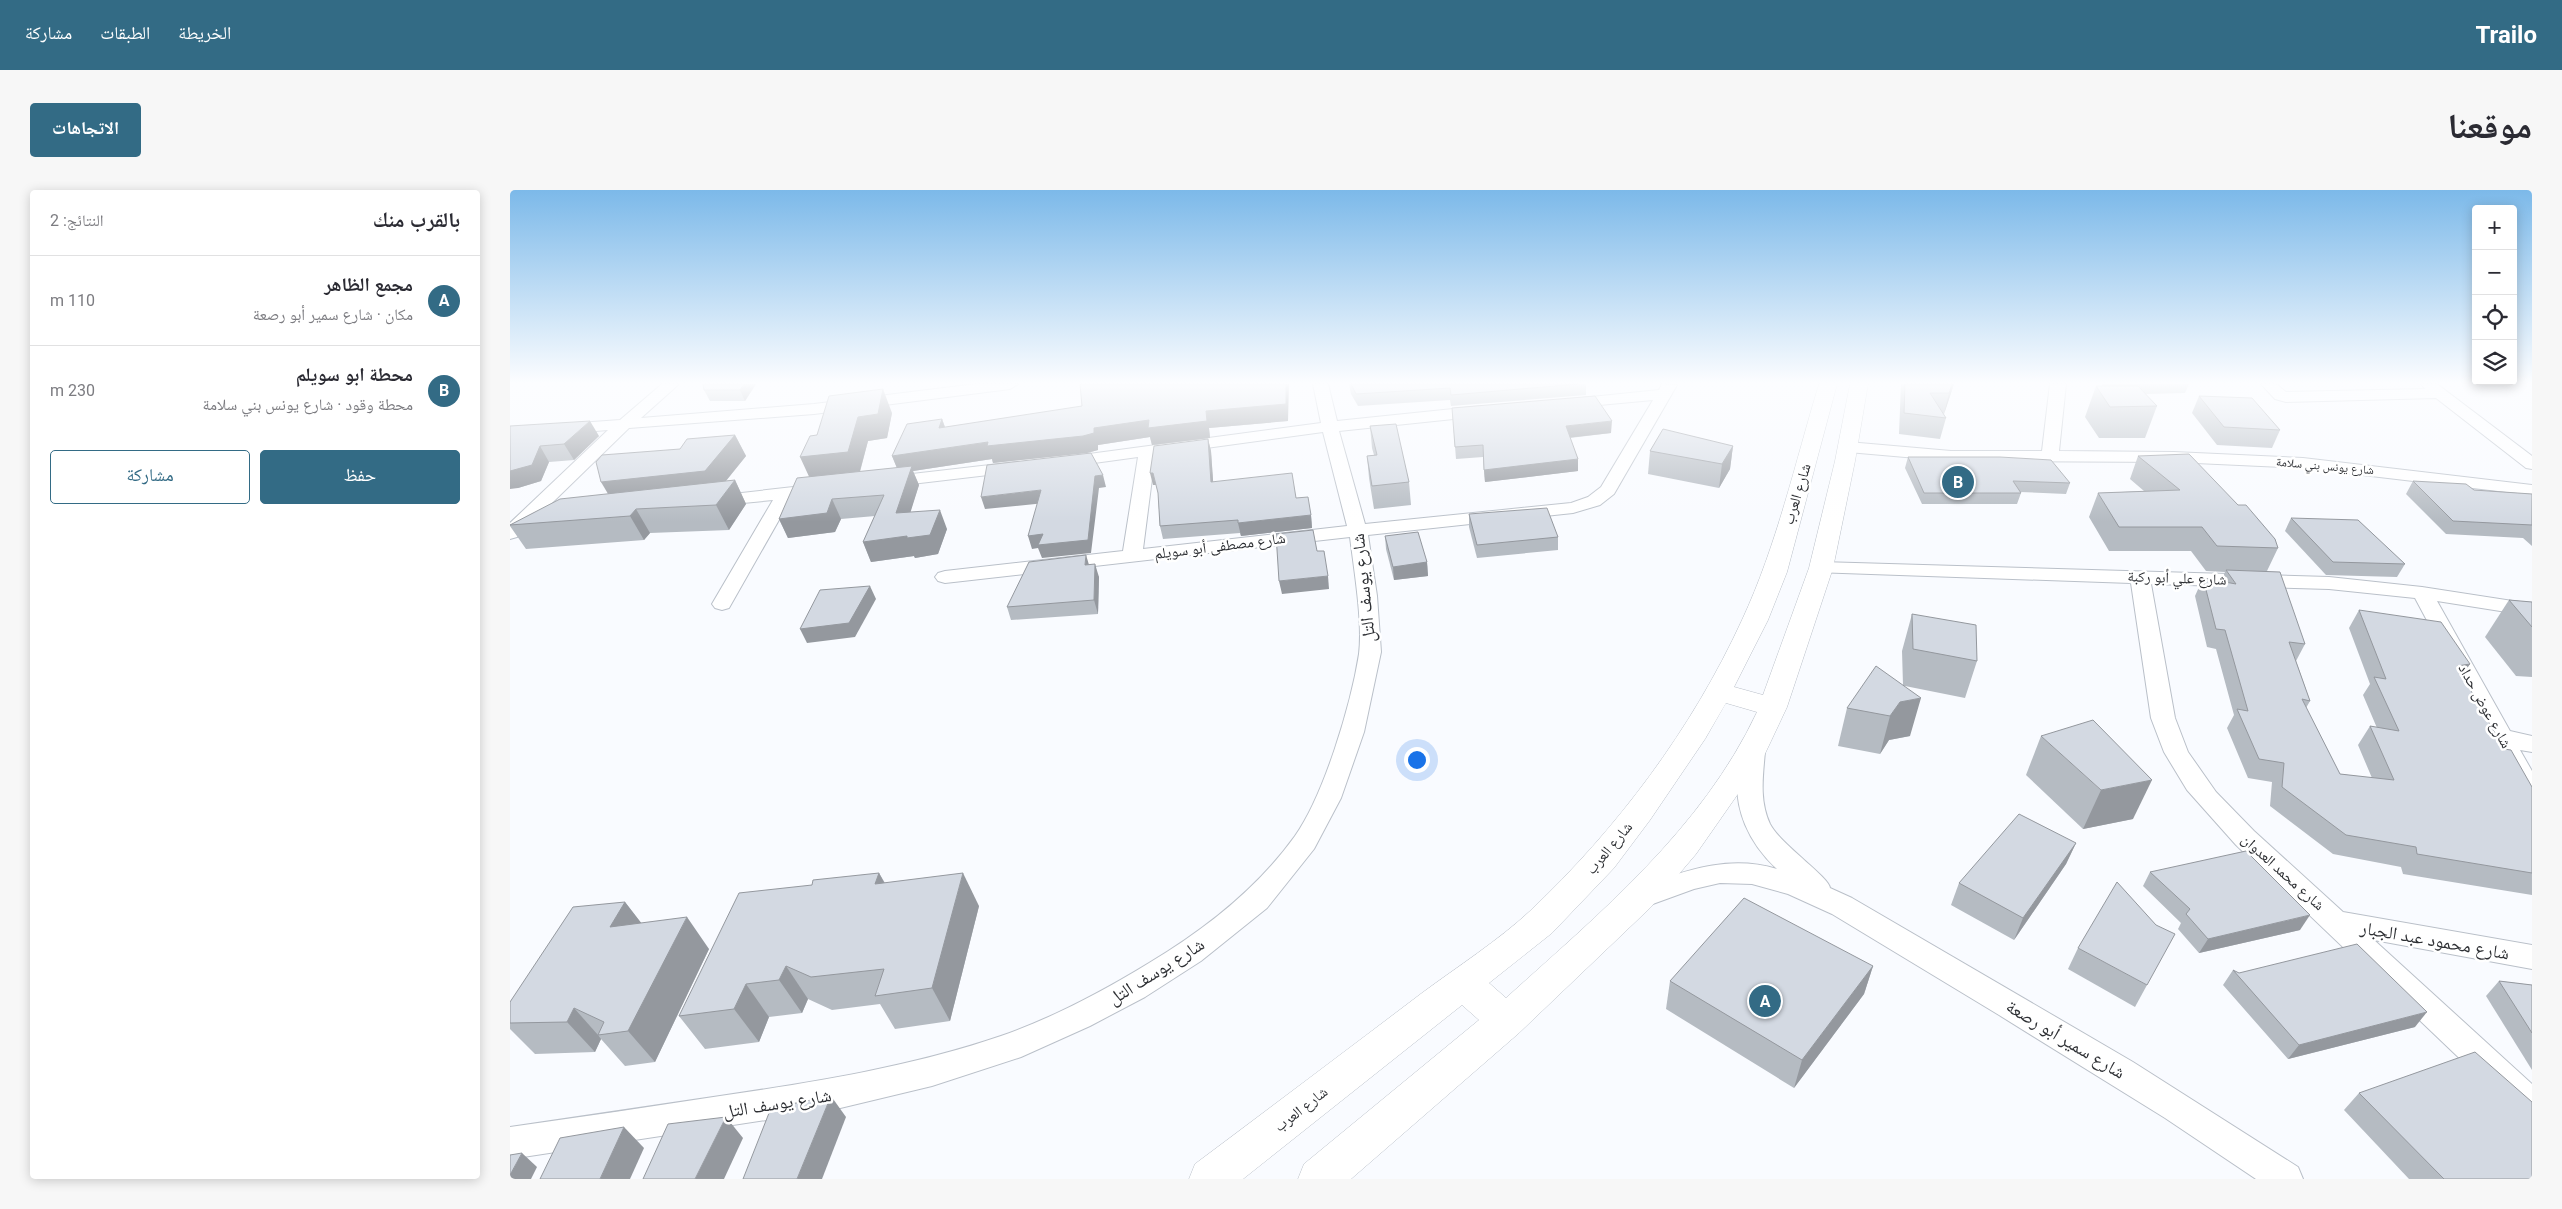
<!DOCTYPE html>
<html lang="ar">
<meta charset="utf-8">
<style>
:root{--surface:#fff;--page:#f7f7f7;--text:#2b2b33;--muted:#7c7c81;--line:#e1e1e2;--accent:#336b85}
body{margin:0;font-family:Roboto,"Noto Naskh Arabic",sans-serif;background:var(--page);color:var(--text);direction:rtl}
.controls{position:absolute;right:15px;top:15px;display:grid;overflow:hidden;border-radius:5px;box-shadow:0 2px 12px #0003}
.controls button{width:45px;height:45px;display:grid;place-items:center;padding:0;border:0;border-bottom:1px solid var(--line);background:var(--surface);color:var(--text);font:25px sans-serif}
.you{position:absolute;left:906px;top:569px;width:18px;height:18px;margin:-12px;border:4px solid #fff;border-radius:50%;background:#1a73e8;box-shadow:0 0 0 8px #1a73e833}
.badge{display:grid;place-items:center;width:32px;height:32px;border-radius:50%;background:var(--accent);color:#fff;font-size:16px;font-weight:700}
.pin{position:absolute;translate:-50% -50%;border:2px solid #fff;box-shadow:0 1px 5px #0006}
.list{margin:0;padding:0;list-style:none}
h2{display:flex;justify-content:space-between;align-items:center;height:65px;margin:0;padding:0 20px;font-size:21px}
h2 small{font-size:16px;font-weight:400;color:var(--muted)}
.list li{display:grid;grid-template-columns:32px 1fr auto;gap:15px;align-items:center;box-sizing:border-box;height:90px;padding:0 20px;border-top:1px solid var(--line)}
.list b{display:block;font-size:19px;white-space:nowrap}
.list p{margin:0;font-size:16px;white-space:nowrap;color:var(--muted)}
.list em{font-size:16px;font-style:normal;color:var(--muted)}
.actions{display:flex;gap:10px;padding:15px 20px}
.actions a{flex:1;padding:11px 0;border:1px solid var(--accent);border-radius:5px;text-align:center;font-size:18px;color:var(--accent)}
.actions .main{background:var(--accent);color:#fff}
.icon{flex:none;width:28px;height:28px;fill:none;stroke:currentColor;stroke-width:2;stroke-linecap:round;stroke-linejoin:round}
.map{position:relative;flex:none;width:2022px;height:989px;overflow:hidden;direction:ltr;border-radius:5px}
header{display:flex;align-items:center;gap:30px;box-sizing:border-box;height:70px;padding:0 25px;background:var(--accent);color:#fff}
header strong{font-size:24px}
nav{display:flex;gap:28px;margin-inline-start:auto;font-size:18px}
.intro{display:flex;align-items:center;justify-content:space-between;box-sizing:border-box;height:120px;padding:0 30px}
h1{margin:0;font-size:35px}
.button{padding:12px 22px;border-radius:5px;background:var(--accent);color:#fff;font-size:18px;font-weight:700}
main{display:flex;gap:30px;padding:0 30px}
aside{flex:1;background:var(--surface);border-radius:5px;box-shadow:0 2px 12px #0003}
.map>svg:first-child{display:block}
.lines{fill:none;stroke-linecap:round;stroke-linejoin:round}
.minor-casing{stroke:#bac0c9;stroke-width:2}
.secondary-casing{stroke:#bac0c9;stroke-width:1}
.minor{fill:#fff;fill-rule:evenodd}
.secondary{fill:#fff;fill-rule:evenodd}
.wall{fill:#b5bbc2}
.shaded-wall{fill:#94989e}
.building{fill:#d3d9e2;stroke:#94989e}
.labels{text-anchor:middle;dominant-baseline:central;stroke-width:5;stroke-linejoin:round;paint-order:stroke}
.far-street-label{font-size:12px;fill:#2e3034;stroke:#fff}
.street-label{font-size:15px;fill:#2e3034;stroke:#fff}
.near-street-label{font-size:18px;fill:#2e3034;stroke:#fff}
</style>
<header>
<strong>Trailo</strong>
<nav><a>الخريطة</a><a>الطبقات</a><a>مشاركة</a></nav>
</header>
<div class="intro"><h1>موقعنا</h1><a class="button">الاتجاهات</a></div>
<main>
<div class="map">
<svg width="2022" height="989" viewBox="0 0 2022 989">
<rect width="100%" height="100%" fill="#f9fbff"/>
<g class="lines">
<g class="minor-casing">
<g id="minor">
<polygon points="152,194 169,194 131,228 304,214 466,194 508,194 500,199 304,224 119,238 7,347 0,349 0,333 98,240 0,248 0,238 110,230"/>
<path d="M803 194H818L827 231 972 216 980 221 972 226 829 241 855 334 1061 313 1078 307 1091 297 1143 210 1057 218 1049 213 1052 210 1149 200 1152 194 1167 195 1104 304 1090 315 1063 323 858 345 867 406 871 462 854 542 831 608 804 659 757 718 691 771 635 807 580 836 511 867 422 896 322 920 0 969V937C70 927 140 917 210 906 305 892 400 877 491 846 543 828 593 801 639 773 694 740 747 699 785 646 814 605 841 515 849 464 853 432 844 380 840 347L435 393 428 391 425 387 428 383 435 381 613 361 628 267 555 277 549 276 547 272 549 268 811 233ZM813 242 837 336 633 359 645 265Z"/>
<polygon points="1540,194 1556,194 1549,261 1664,262 1793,268 2022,295 2022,305 1793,278 1664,272 1441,271 1338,262 1330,257 1338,252 1441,261 1532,261"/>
<polygon points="1751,194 1766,194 1776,202 1915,199 1911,194 1927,194 2022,266 2022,279 2016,278 1926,208 1776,212 1765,209"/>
<polygon points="506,272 512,273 515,277 512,281 376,297 370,296 367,292 370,288 376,287"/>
<polygon points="310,294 316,295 319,299 316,303 282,307 219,418 212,420 205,418 202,414 263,310 202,316 196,315 193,311 196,307"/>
<polygon points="1311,372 1819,387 1912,397 2022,414 2022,426 1927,411 2000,541 2022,546 2022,562 2010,560 2022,581 2022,612 2013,609 2009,603 1905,408 1819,399 1641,394 1665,528 1678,562 1706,602 1744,641 1833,722 2022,755 2022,779 1864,750 2022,894 2022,930 2010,926 1726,655 1677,600 1654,562 1641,528 1621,393 1304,382 1301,378 1304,374"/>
<path d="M1243 553 1252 555 1255 561C1253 586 1249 610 1260 634 1270 654 1319 687 1320 698L1342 708 1623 872 1788 977 1793 989H1746L1655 928 1489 825 1322 724 1278 704 1242 694 1210 693 1184 699 1129 719 1119 716 1115 708 1119 700C1169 684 1214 663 1267 679 1239 653 1223 619 1228 581 1230 572 1230 563 1234 555Z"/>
</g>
</g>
<g class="secondary-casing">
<path id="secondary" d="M1309 194H1327L1277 382 1258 430 1224 497 1253 505 1299 378 1325 271 1340 194H1358L1345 271 1323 378 1277 517 1253 568 1186 664 1141 717 1009 843 841 989H788L794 974 969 830 952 815 733 989H679L685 974C761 917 837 860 912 803 947 777 989 750 1020 721 1107 639 1182 539 1232 430 1267 355 1285 273 1309 194ZM1216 513 1247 522C1192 639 1090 723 996 808L979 793 1042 743 1104 678 1140 630 1195 549Z"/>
</g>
<use href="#minor" class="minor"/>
<use href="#secondary" class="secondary"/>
</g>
<g class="wall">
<polygon points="193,194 246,194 235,211 200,211 194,200"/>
<polygon points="839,194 1076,194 1076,205 941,216 940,210 848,216 841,204"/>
<polygon points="1391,194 1444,194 1434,224 1433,224 1436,228 1430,249 1389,244"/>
<polygon points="1592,194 1679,194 1675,203 1635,204 1647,216 1635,248 1589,248 1575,227 1586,196 1592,196"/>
<polygon points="1689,206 1770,240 1762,258 1707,255 1682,223"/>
<polygon points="942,218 1101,243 1060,248 1068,281 975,292 973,267 946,269"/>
<polygon points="382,223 377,248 358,251 350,282 387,278 382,266 432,229 435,237 778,231 699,238 700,248 642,255 640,247 588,255 588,260 577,263 483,273 482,269 403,281 409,295 400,322 437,339 428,364 405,368 404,366 361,372 353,352 365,326 331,329 325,342 278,348 269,329 299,287 307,245"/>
<polygon points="0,236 89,246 64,270 39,272 31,291 8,298"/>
<polygon points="860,236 899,292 901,315 864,319 859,288 857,266 864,265 862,258"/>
<polygon points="225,245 236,266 216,291 225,290 236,314 219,340 140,343 134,350 16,359 0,336 0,335 98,304 170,259"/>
<polygon points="698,249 701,261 703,292 786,308 801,325 802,338 731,346 730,343 653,349 650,336 648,303 646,295 643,295"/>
<polygon points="1223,256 1220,279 1209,298 1138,284 1140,261"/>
<polygon points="1628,266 1768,358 1757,381 1795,454 1786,471 1800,511 1796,518 1830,584 1862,588 1848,555 1860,536 1867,538 1853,505 1860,494 1839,438 1849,420 1960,474 1952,485 1994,559 2022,597 2022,705 1893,684 1891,677 1823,664 1760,616 1762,592 1738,588 1717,538 1724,525 1706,459 1697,457 1685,406 1693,388 1711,391 1715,382 1696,381 1681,361 1599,361 1579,327 1588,303 1634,301 1620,289"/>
<polygon points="1398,267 1560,293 1556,304 1510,302 1511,303 1507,314 1412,314 1395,278"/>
<polygon points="1903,291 1964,300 2022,304 2022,356 2013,348 1936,344 1896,304"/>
<polygon points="959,324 1048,347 1048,360 967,368 959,337"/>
<polygon points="1781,328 1895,374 1887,387 1816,385 1775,341"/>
<polygon points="875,346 917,372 918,386 884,390 876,359"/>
<polygon points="578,375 589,387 588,424 501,430 497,417"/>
<polygon points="1999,410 2022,412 2022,487 2006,486 1975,447"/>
<polygon points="1402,424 1467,471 1455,508 1395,496 1400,546 1379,550 1370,564 1328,556 1337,518 1393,495 1392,461"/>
<polygon points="1531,546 1623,629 1573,639 1516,585"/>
<polygon points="1566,653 1556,674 1504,750 1441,715 1449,693"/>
<polygon points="1640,682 1790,740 1689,763 1668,739 1671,733 1633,696"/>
<polygon points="369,683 375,693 469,716 440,831 385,839 370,814 322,820 298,809 292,823 259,827 249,852 195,859 169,826 302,695"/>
<polygon points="115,712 131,733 199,759 145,872 115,876 91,849 85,862 25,864 0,839 0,812"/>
<polygon points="1568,758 1637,795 1625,817 1558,779"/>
<polygon points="1363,776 1354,804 1284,898 1156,819 1160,791"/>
<polygon points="1723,780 1729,783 1905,837 1778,869 1713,795"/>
<polygon points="1989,791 2022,795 2022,880 1976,806"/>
<polygon points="1849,903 2022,989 1899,989 1834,920"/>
</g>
<g class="shaded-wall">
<polygon points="234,194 246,194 235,211 230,200"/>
<polygon points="776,194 779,194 778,231 699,238 700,248 642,255 640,247 588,255 588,260 577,263 483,273 482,269 403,281 409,295 394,343 386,323 389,283 382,266 696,221"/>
<polygon points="1442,194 1444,194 1434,224 1439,203"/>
<polygon points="373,199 382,223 377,248 358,251 348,288 302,293 290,267 348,227"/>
<polygon points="432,229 438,246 429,238"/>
<polygon points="80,231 89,246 64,270 54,254"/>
<polygon points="1102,231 1101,243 1056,248 1056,236"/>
<polygon points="225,245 236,266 206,303 104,314 91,292"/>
<polygon points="698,249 701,261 704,304 701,292"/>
<polygon points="30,256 39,272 31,291 8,298 0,299 0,281"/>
<polygon points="1223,256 1220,279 1209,298 1212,274"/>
<polygon points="1068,269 1068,281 975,292 974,280"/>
<polygon points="640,283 643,283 646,295 643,295"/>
<polygon points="593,285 596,297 589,298 581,363 532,368 528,358 522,359 518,346 585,286"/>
<polygon points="225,290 236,314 219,340 206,315"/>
<polygon points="531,300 535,313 475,319 471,307"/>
<polygon points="322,309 331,329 325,342 278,348 269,329"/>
<polygon points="126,319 140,343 134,350 120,326"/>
<polygon points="430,320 437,339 428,364 405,368 404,366 361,372 353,352 397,346"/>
<polygon points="801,325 802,338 731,346 728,333"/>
<polygon points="576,365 580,378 575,375"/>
<polygon points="917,372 918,386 884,390 883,377"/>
<polygon points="585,374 589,387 588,424 584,410"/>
<polygon points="818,386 819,399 772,404 769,391"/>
<polygon points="360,396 366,409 345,447 297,453 290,439"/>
<polygon points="1960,474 1947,492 1947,476"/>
<polygon points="1411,508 1400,546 1379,550 1370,564 1380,526 1390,512"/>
<polygon points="1642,590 1623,629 1573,639 1591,600"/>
<polygon points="1566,653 1556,674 1504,750 1513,728"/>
<polygon points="369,683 387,716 365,694"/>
<polygon points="453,683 469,716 440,831 422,798"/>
<polygon points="115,712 139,743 100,737"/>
<polygon points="1800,725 1790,740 1689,763 1698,749"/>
<polygon points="177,727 199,759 145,872 118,841"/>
<polygon points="276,776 298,809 292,823 269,790"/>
<polygon points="1363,776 1354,804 1284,898 1292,870"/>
<polygon points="236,794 259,827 249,852 224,819"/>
<polygon points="64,818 88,845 91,849 85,862 57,832"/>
<polygon points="1917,822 1905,837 1778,869 1789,855"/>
<polygon points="321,906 336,927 312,989 287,989"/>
<polygon points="216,927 233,948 214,989 185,989"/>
<polygon points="114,937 134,958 120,989 90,989"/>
<polygon points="12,963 27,977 21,989 0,989 0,985"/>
</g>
<g class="building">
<polygon points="193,194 234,194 230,200 194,200"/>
<polygon points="570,194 776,194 776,214 696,221 697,231 638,238 639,230 584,238 584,243 573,246 477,256 478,252 382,266 397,234 432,229 429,238 572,216"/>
<polygon points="841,194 1068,194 941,205 940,198 846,204"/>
<polygon points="1395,194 1442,194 1439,203 1420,203 1436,228 1394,223"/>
<polygon points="1586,196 1628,196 1647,216 1600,217"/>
<polygon points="373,199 368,224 348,227 338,262 290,267 300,246 307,245 319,206"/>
<polygon points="1085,206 1102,231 1056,236 1068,269 974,280 973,255 945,257 942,218"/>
<polygon points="1689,206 1742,208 1770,240 1714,237"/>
<polygon points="80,231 54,254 30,256 22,275 0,281 0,236"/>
<polygon points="886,234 899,292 862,296 857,266 867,265 860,236"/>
<polygon points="1153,239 1223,256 1212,274 1140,261"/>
<polygon points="225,245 195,281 91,292 86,272 92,265 170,259 177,249"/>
<polygon points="698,249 701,292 782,283 786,308 798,307 801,325 728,333 728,330 650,336 648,303 643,283 640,283 644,256"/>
<polygon points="581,263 593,285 585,286 578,350 528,355 533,344 518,346 531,300 471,307 477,275"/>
<polygon points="1679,264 1728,315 1736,315 1765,349 1768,358 1707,356 1692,337 1609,337 1588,303 1670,300 1628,266"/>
<polygon points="1398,267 1490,267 1541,270 1560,293 1503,291 1511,303 1414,303"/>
<polygon points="402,276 386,323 430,320 420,345 397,348 397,346 353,352 374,305 322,309 317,323 269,329 287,288"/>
<polygon points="225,290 206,315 126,319 120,326 0,335 50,309"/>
<polygon points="1903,291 1956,294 1964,300 2022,304 2022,335 1943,331"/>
<polygon points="1037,318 1048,347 967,355 959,324"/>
<polygon points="1781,328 1848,330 1895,374 1823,372"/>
<polygon points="803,340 807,361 814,361 818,386 769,391 766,344"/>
<polygon points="908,342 917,372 883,377 875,346"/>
<polygon points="576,365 575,375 585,374 584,410 497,417 519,372"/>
<polygon points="1716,380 1770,382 1795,454 1779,452 1800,511 1792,509 1830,584 1884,590 1860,536 1889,541 1864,487 1876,489 1849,420 1931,432 1960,474 1947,476 1994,559 2001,560 2022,597 2022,683 1907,664 1906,657 1836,645 1772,597 1774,573 1749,569 1727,519 1738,521 1715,440 1706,439 1693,388 1726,394"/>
<polygon points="360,396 339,433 290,439 310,400"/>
<polygon points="1999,410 2022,412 2022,437"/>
<polygon points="1402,424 1466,435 1467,471 1403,459"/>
<polygon points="1366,476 1411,508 1390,512 1380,526 1337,518"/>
<polygon points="1583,530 1642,590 1591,600 1531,546"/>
<polygon points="1509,624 1566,653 1513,728 1449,693"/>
<polygon points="1736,661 1800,725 1698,749 1676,724 1680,719 1640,682"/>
<polygon points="369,683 365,694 453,683 422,798 365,806 374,779 301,787 276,776 269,790 236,794 224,819 169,826 229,703 302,695 303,690"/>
<polygon points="1607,692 1646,735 1665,744 1637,795 1568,758"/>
<polygon points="1234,708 1363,776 1292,870 1160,791"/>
<polygon points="115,712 100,737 177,727 118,841 88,845 94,832 64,818 57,832 0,833 0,812 63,717"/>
<polygon points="1847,754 1917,822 1789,855 1723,780 1729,783"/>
<polygon points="1989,791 2022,795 2022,843"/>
<polygon points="1965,862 2022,912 2022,989 1934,989 1849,903"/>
<polygon points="321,906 287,989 233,989 261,918"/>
<polygon points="216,927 185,989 133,989 158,934"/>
<polygon points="114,937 90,989 30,989 50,948"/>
<polygon points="12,963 0,985 0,965"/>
</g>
<linearGradient id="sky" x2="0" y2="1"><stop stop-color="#7cb9e9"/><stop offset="0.58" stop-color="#fcfdff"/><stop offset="1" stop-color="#fcfdff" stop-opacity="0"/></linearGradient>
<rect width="2022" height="332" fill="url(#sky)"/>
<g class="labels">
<g class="far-street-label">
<text transform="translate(1815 276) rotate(5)">شارع يونس بني سلامة</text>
</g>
<g class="street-label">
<text transform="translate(1287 304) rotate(-73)">شارع العرب</text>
<text transform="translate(710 356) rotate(-7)">شارع مصطفى أبو سويلم</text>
<text transform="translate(1667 388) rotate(2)">شارع علي أبو ركبة</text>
<text transform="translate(1975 516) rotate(61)">شارع عوض حداد</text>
<text transform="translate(1099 658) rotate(-50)">شارع العرب</text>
<text transform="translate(1773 682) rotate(42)">شارع محمد العدوان</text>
<text transform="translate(791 919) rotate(-38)">شارع العرب</text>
</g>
<g class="near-street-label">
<text transform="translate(853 398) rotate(-96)">شارع يوسف التل</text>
<text transform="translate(1925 750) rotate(10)">شارع محمود عبد الجبار</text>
<text transform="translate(646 781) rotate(-32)">شارع يوسف التل</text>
<text transform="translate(1556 849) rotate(31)">شارع سمير أبو رصعة</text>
<text transform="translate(267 913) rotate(-9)">شارع يوسف التل</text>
</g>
</g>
</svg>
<div class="controls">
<button>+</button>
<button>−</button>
<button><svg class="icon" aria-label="locate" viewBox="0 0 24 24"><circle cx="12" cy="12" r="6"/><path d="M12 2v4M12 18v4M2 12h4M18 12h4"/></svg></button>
<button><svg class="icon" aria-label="layers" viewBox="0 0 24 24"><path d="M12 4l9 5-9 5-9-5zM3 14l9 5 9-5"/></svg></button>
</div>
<div class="you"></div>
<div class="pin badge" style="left:1255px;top:811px">A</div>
<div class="pin badge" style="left:1448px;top:292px">B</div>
</div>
<aside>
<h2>بالقرب منك<small>النتائج: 2</small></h2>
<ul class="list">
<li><span class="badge">A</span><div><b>مجمع الظاهر</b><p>مكان · شارع سمير أبو رصعة</p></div><em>110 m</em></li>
<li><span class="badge">B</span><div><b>محطة ابو سويلم</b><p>محطة وقود · شارع يونس بني سلامة</p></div><em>230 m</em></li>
</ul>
<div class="actions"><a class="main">حفظ</a><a>مشاركة</a></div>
</aside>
</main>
